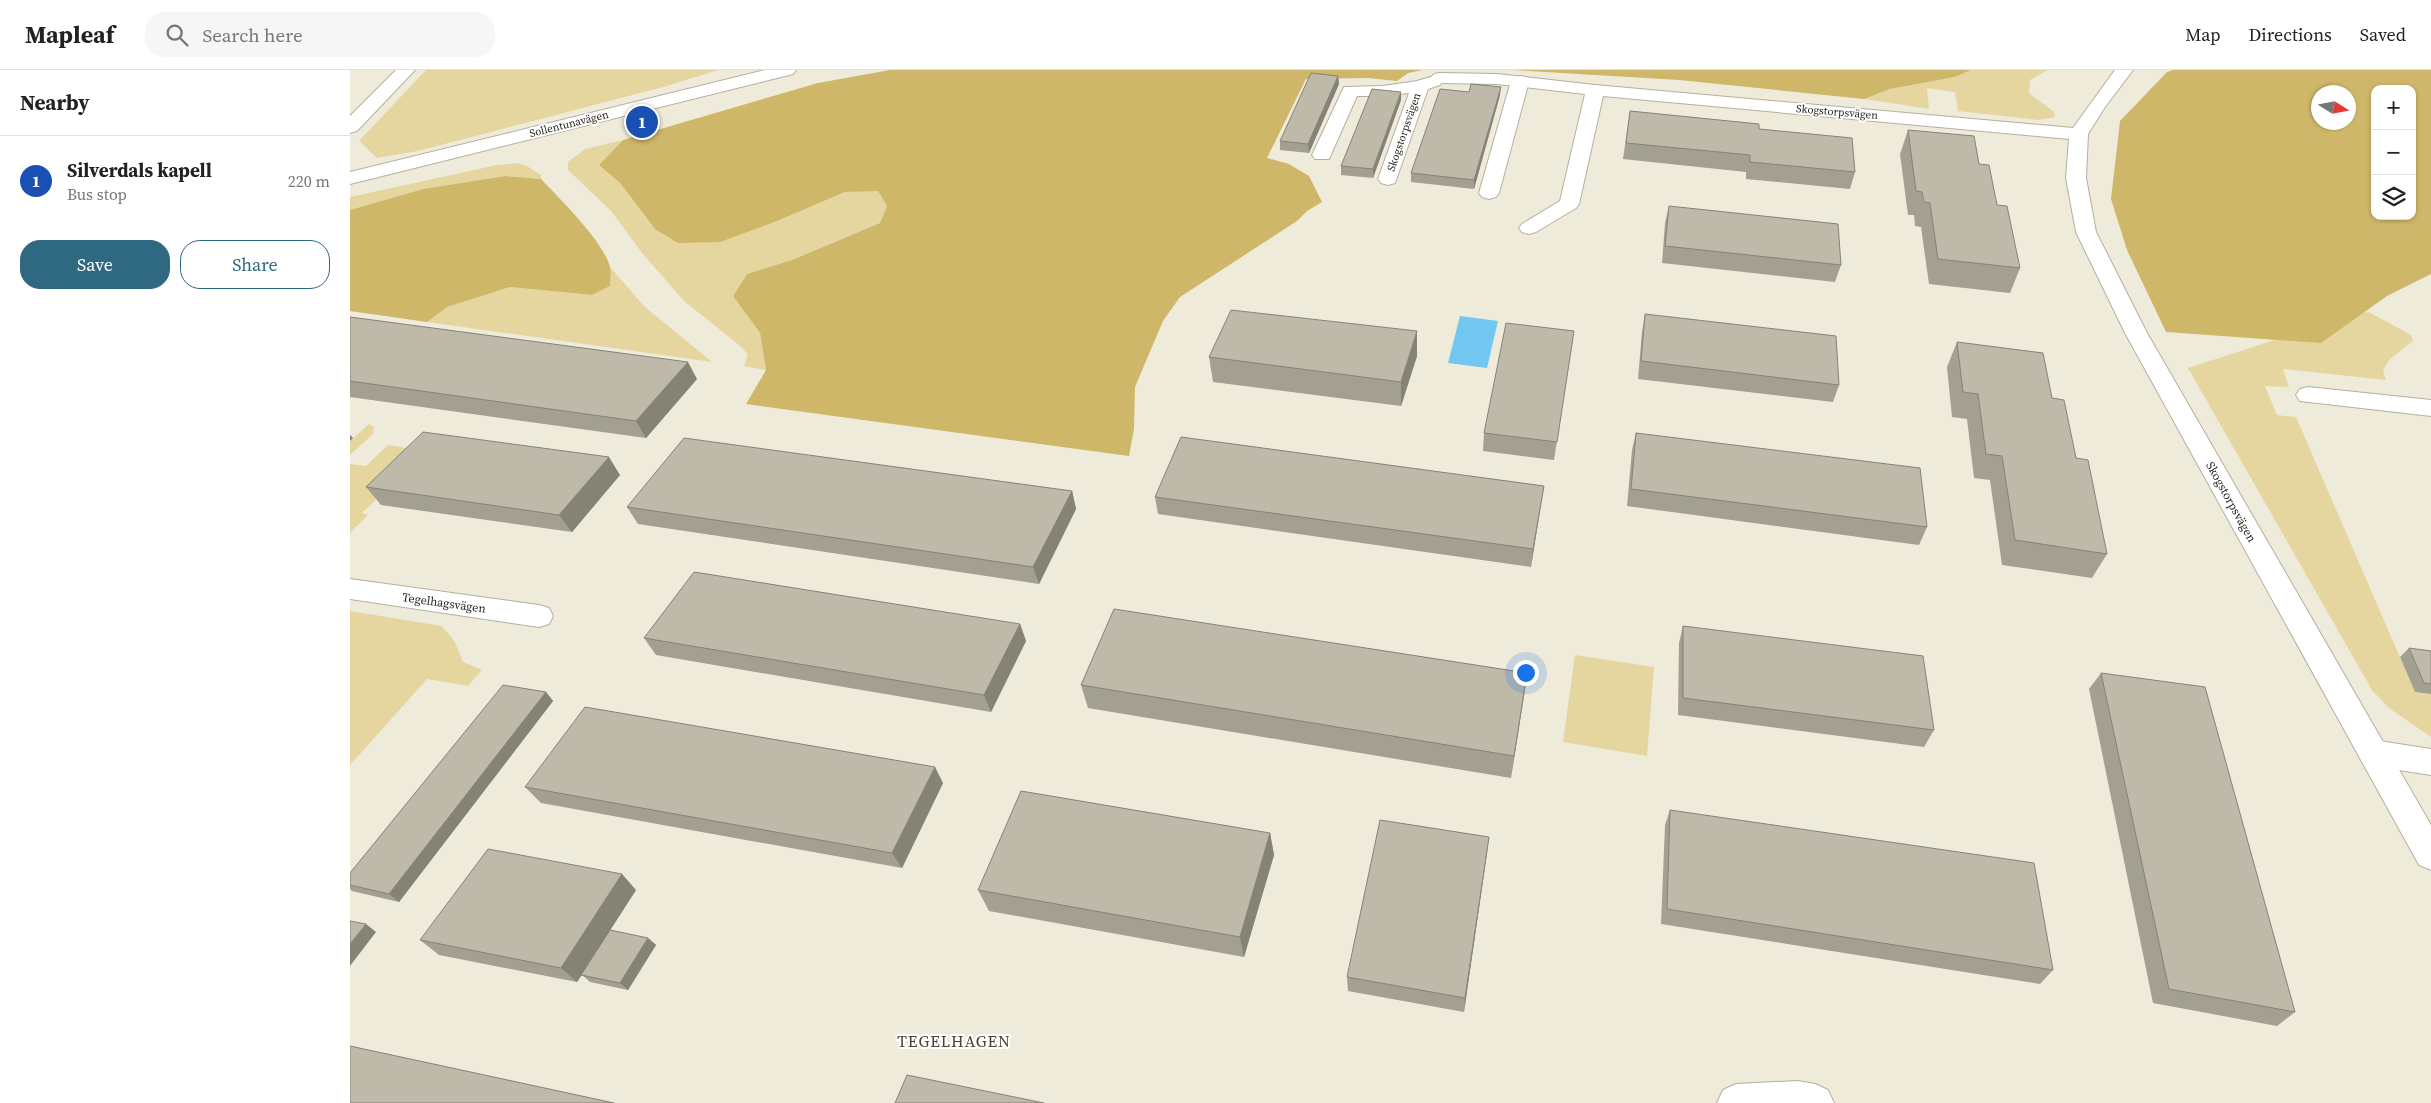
<!DOCTYPE html>
<meta charset="utf-8">
<style>
:root{--surface:#fff;--page:#f6f6f6;--text:#222;--muted:#767676;--line:#e0e0e0;--accent:#2f6881}
body{margin:0;font-family:"Source Serif 4",serif;background:var(--page);color:var(--text)}
.controls{position:absolute;right:15px;top:15px;display:grid;overflow:hidden;border-radius:10px;box-shadow:0 1px 4px #0004}
.controls button{width:45px;height:45px;display:grid;place-items:center;padding:0;border:0;border-bottom:1px solid var(--line);background:var(--surface);color:var(--text);font:25px sans-serif}
.compass{position:absolute;left:1961px;top:15px;width:45px;height:45px;border-radius:50%;background:var(--surface);box-shadow:0 1px 4px #0004;rotate:101deg}
.you{position:absolute;left:1175px;top:602px;width:18px;height:18px;margin:-12px;border:4px solid #fff;border-radius:50%;background:#1a73e8;box-shadow:0 0 0 8px #1a73e833}
.badge{display:grid;place-items:center;width:32px;height:32px;border-radius:50%;background:var(--accent);color:#fff;font-size:16px;font-weight:700}
.pin{position:absolute;translate:-50% -50%;border:2px solid #fff;box-shadow:0 1px 5px #0006}
.list{margin:0;padding:0;list-style:none}
h2{display:flex;justify-content:space-between;align-items:center;height:65px;margin:0;padding:0 20px;font-size:21px}
h2 small{font-size:16px;font-weight:400;color:var(--muted)}
.list li{display:grid;grid-template-columns:32px 1fr auto;gap:15px;align-items:center;box-sizing:border-box;height:90px;padding:0 20px;border-top:1px solid var(--line)}
.list b{display:block;font-size:19px;white-space:nowrap}
.list p{margin:0;font-size:16px;white-space:nowrap;color:var(--muted)}
.list em{font-size:16px;font-style:normal;color:var(--muted)}
.actions{display:flex;gap:10px;padding:15px 20px}
.actions a{flex:1;padding:11px 0;border:1px solid var(--accent);border-radius:20px;text-align:center;font-size:18px;color:var(--accent)}
.actions .main{background:var(--accent);color:#fff}
.icon{flex:none;width:28px;height:28px;fill:none;stroke:currentColor;stroke-width:2;stroke-linecap:round;stroke-linejoin:round}
.map{position:relative;flex:none;width:2081px;height:1033px;overflow:hidden}
header{display:flex;align-items:center;gap:30px;box-sizing:border-box;height:70px;padding:0 25px;background:var(--surface);border-bottom:1px solid var(--line)}
header strong{font-size:24px}
nav{display:flex;gap:28px;margin-inline-start:auto;font-size:18px}
.search{width:350px;height:45px;background:var(--page);display:flex;align-items:center;gap:12px;box-sizing:border-box;padding:0 18px;border-radius:20px;color:var(--muted);font-size:19px}
main{display:flex}
aside{flex:1;background:var(--surface)}
.map>svg:first-child{display:block}
.green{fill:#e5d6a0}
.forest{fill:#ceb769;fill-rule:evenodd}
.water{fill:#71c7f0}
.lines{fill:none;stroke-linecap:round;stroke-linejoin:round}
.lane-casing{stroke:#b4af9f;stroke-width:2}
.street-casing{stroke:#b4af9f;stroke-width:2}
.secondary-casing{stroke:#b4af9f;stroke-width:2}
.lane{fill:#fff;fill-rule:evenodd}
.street{fill:#fff;fill-rule:evenodd}
.secondary{fill:#fff;fill-rule:evenodd}
.wall{fill:#a39f91}
.shaded-wall{fill:#858276}
.building{fill:#beb9a9;stroke:#858276}
.labels{text-anchor:middle;dominant-baseline:central;stroke-width:4;stroke-linejoin:round;paint-order:stroke}
.far-street-label{font-size:11px;fill:#201f19;stroke:#fff}
.street-label{font-size:12px;fill:#201f19;stroke:#fff}
.near-neighbourhood-label{font-size:16px;letter-spacing:1px;fill:#464234;stroke:#fff}
</style>
<header>
<strong>Mapleaf</strong>
<div class="search"><svg class="icon" aria-label="search" viewBox="0 0 24 24"><circle cx="10" cy="10" r="6"/><path d="M15 15l6 6"/></svg>Search here</div>
<nav><a>Map</a><a>Directions</a><a>Saved</a></nav>
</header>
<main>
<aside>
<h2>Nearby<small></small></h2>
<ul class="list">
<li><span class="badge" style="background:#1a4fb4">1</span><div><b>Silverdals kapell</b><p>Bus stop</p></div><em>220 m</em></li>
</ul>
<div class="actions"><a class="main">Save</a><a>Share</a></div>
</aside>
<div class="map">
<svg width="2081" height="1033" viewBox="0 0 2081 1033">
<rect width="100%" height="100%" fill="#efebda"/>
<g class="green">
<polygon points="76,0 368,0 317,16 68,81 27,88 9,71"/>
<polygon points="1621,0 1698,0 1680,10 1679,23 1704,42 1705,47 1689,50 1608,41 1605,22 1577,18 1579,39 1514,29 1540,19 1605,7"/>
<polygon points="273,70 249,95 270,113 305,159 427,151 495,122 528,120 537,136 530,153 442,190 397,204 383,226 410,263 416,300 394,296 398,284 389,275 334,231 292,183 262,142 218,100 218,92 235,79"/>
<polygon points="167,93 177,96 191,105 191,109 155,106 73,119 0,140 0,127 147,95"/>
<polygon points="260,197 295,237 362,292 77,252 97,237 160,217 242,225 260,216"/>
<polygon points="2019,242 2061,265 2063,271 2040,289 2033,300 2036,310 1933,299 1939,317 1915,316 1927,345 1946,347 2065,622 2081,624 2081,667 2039,638 2022,620 1838,298 2009,243"/>
<polygon points="19,354 24,357 23,364 0,385 0,371"/>
<polygon points="38,375 77,381 12,443 18,445 0,463 0,394 16,396"/>
<polygon points="0,541 92,556 105,572 113,592 132,600 118,616 77,609 0,695"/>
<polygon points="1225,585 1304,597 1297,686 1213,672"/>
</g>
<g class="forest">
<polygon points="540,0 1073,0 1058,3 1047,11 1018,8 956,9 917,88 939,94 959,106 972,132 957,141 947,151 830,227 813,251 785,317 784,359 779,386 396,334 416,300 410,263 383,226 397,204 442,190 530,153 537,136 528,121 495,122 427,151 370,172 328,173 305,159 270,113 249,95 273,70 468,13"/>
<polygon points="1163,0 1621,0 1605,7 1540,19 1514,29 1329,10"/>
<path d="M1823 0H2081V204L2037 226 1971 273 1816 262 1777 180 1761 129 1770 51 1817 2ZM2025 19H2062V146H2025ZM1998 22V52H1968V22Z"/>
<path d="M155 106 191 109C210 129 254 172 260 197 261 203 260 210 260 216L242 225 160 217 97 237 77 252 0 241V140L73 119Z"/>
</g>
<polygon class="water" points="1110,246 1148,251 1137,298 1098,293"/>
<g class="lines">
<g class="lane-casing">
<g id="lane">
<polygon points="46,0 65,0 7,61 0,63 0,46"/>
<polygon points="1084,6 1090,7 1093,11 1090,15 1078,19 1045,113 1038,115 1031,113 1028,109 1059,23 1033,26 1007,26 979,89 965,89 962,85 994,17 1033,16 1067,11"/>
<polygon points="1170,6 1176,7 1179,11 1149,123 1146,127 1139,129 1132,127 1129,123 1161,11 1164,7"/>
<polygon points="1958,317 2081,330 2081,346 1950,331 1946,325 1950,319"/>
<polygon points="2023,670 2081,679 2081,705 2023,696 2012,692 2008,683 2012,674"/>
</g>
</g>
<g class="street-casing">
<g id="street">
<polygon points="1765,0 1783,0 1755,37 1738,64 1736,108 1746,162 1797,263 2081,755 2081,800 2069,795 1775,263 1726,162 1716,108 1719,69 1253,26 1229,134 1226,138 1186,162 1179,164 1172,162 1169,158 1172,154 1210,131 1235,24 1147,14 1090,13 1084,12 1081,8 1084,4 1090,3 1147,4 1245,15 1723,58"/>
<polygon points="0,509 189,535 199,538 203,546 199,554 189,557 0,529"/>
<polygon points="1448,1011 1465,1014 1478,1020 1484,1033 1367,1033 1373,1020 1386,1014"/>
</g>
</g>
<g class="secondary-casing">
<polygon id="secondary" points="415,0 446,0 443,4 0,114 0,102"/>
</g>
<use href="#lane" class="lane"/>
<use href="#street" class="street"/>
<use href="#secondary" class="secondary"/>
</g>
<g class="wall">
<polygon points="988,6 989,14 959,83 930,80 930,71"/>
<polygon points="1051,22 1051,30 1023,108 991,105 991,96"/>
<polygon points="1150,25 1124,119 1061,112 1061,103"/>
<polygon points="1280,41 1409,59 1505,102 1500,119 1396,109 1396,102 1273,89"/>
<polygon points="1558,60 1629,94 1647,135 1670,198 1660,223 1579,214 1571,157 1565,156 1564,145 1558,145 1550,84"/>
<polygon points="1319,136 1491,195 1485,212 1312,193 1315,153"/>
<polygon points="1295,244 1489,315 1483,332 1288,309 1292,262"/>
<polygon points="0,247 347,309 296,368 0,327"/>
<polygon points="1224,261 1204,390 1133,381 1134,363"/>
<polygon points="1607,272 1702,328 1726,388 1757,484 1742,508 1652,495 1640,410 1624,408 1617,349 1602,347 1597,297"/>
<polygon points="1067,286 1051,336 863,312 859,287"/>
<polygon points="1286,363 1577,457 1569,475 1277,436 1282,380"/>
<polygon points="270,405 222,462 31,435 16,417"/>
<polygon points="1194,416 1181,497 808,444 805,427"/>
<polygon points="722,421 726,439 689,514 288,454 277,437"/>
<polygon points="670,554 676,571 641,642 306,585 294,568"/>
<polygon points="1333,556 1584,660 1574,677 1328,645 1329,573"/>
<polygon points="2059,578 2081,581 2081,624 2065,622 2050,587"/>
<polygon points="1177,603 1161,708 738,638 731,615"/>
<polygon points="1751,603 1945,942 1927,956 1803,933 1739,619"/>
<polygon points="196,622 203,631 49,832 2,821 0,819 0,803"/>
<polygon points="593,713 552,798 191,733 175,717"/>
<polygon points="1320,740 1703,900 1690,914 1311,854 1315,755"/>
<polygon points="920,763 924,785 894,887 639,841 628,820"/>
<polygon points="1139,767 1114,942 998,921 997,907"/>
<polygon points="286,820 260,860 298,868 306,875 278,920 240,912 232,905 227,912 89,885 70,870"/>
</g>
<g class="shaded-wall">
<polygon points="988,6 989,14 959,83 958,74"/>
<polygon points="1151,17 1150,25 1124,119 1124,110"/>
<polygon points="1051,22 1051,30 1023,108 1023,99"/>
<polygon points="1067,261 1067,286 1051,336 1051,312"/>
<polygon points="338,292 347,309 296,368 286,351"/>
<polygon points="0,365 3,368 0,371"/>
<polygon points="259,387 270,405 222,462 209,445"/>
<polygon points="1194,416 1191,433 1181,497 1183,479"/>
<polygon points="722,421 726,439 689,514 683,497"/>
<polygon points="670,554 676,571 641,642 634,625"/>
<polygon points="1177,603 1174,626 1161,708 1164,686"/>
<polygon points="196,622 203,631 49,832 39,824"/>
<polygon points="585,697 593,713 552,798 542,783"/>
<polygon points="920,763 924,785 894,887 890,867"/>
<polygon points="1139,767 1137,783 1114,942 1115,928"/>
<polygon points="272,804 286,820 227,912 211,898"/>
<polygon points="16,854 26,862 0,896 0,874"/>
<polygon points="298,868 306,875 278,920 270,913"/>
</g>
<g class="building">
<polygon points="961,3 988,6 958,74 930,71"/>
<polygon points="1121,14 1151,17 1124,110 1061,103 1090,19 1119,22"/>
<polygon points="1022,19 1051,22 1023,99 991,96"/>
<polygon points="1280,41 1409,54 1409,59 1502,68 1505,102 1400,92 1400,85 1276,73"/>
<polygon points="1558,60 1624,66 1629,94 1639,95 1647,135 1657,136 1670,198 1588,189 1580,133 1574,132 1572,122 1566,121"/>
<polygon points="1319,136 1488,154 1491,195 1315,176"/>
<polygon points="881,240 1067,261 1051,312 859,287"/>
<polygon points="1295,244 1486,266 1489,315 1291,291"/>
<polygon points="0,247 338,292 286,351 0,311"/>
<polygon points="1156,253 1224,261 1207,372 1134,363"/>
<polygon points="1607,272 1693,283 1702,328 1714,330 1726,388 1738,390 1757,484 1665,470 1652,386 1636,384 1628,324 1613,322"/>
<polygon points="73,362 259,387 209,445 16,417"/>
<polygon points="1286,363 1570,398 1577,457 1281,419"/>
<polygon points="831,367 1194,416 1183,479 805,427"/>
<polygon points="334,368 722,421 683,497 277,437"/>
<polygon points="344,502 670,554 634,625 294,568"/>
<polygon points="764,539 1177,603 1164,686 731,615"/>
<polygon points="1333,556 1573,586 1584,660 1333,628"/>
<polygon points="2059,578 2081,581 2081,614 2074,613"/>
<polygon points="1751,603 1855,617 1945,942 1819,919"/>
<polygon points="153,615 196,622 39,824 0,815 0,803"/>
<polygon points="235,637 585,697 542,783 175,717"/>
<polygon points="671,721 920,763 890,867 628,820"/>
<polygon points="1320,740 1684,793 1703,900 1317,839"/>
<polygon points="1030,750 1139,767 1115,928 997,907"/>
<polygon points="138,779 272,804 211,898 70,870"/>
<polygon points="0,851 16,854 0,874"/>
<polygon points="260,860 298,868 270,913 231,905"/>
<polygon points="0,976 264,1033 0,1033"/>
<polygon points="557,1005 694,1033 545,1033"/>
</g>
<g class="labels">
<g class="far-street-label">
<text transform="translate(1487 42) rotate(5)">Skogstorpsvägen</text>
<text transform="translate(219 54) rotate(-14)">Sollentunavägen</text>
<text transform="translate(1054 62) rotate(-71)">Skogstorpsvägen</text>
</g>
<g class="street-label">
<text transform="translate(1881 432) rotate(61)">Skogstorpsvägen</text>
<text transform="translate(94 533) rotate(8)">Tegelhagsvägen</text>
</g>
<g class="near-neighbourhood-label">
<text x="604" y="971">TEGELHAGEN</text>
</g>
</g>
</svg>
<div class="controls">
<button>+</button>
<button>−</button>
<button><svg class="icon" aria-label="layers" viewBox="0 0 24 24"><path d="M12 4l9 5-9 5-9-5zM3 14l9 5 9-5"/></svg></button>
</div>
<svg class="compass" viewBox="-18 -18 36 36"><path d="M0-13l5 13h-10z" fill="#e53935"/><path d="M0 13l5-13h-10z" fill="#767676"/></svg>
<div class="you"></div>
<div class="pin badge" style="left:292px;top:52px;background:#1a4fb4">1</div>
</div>
</main>
